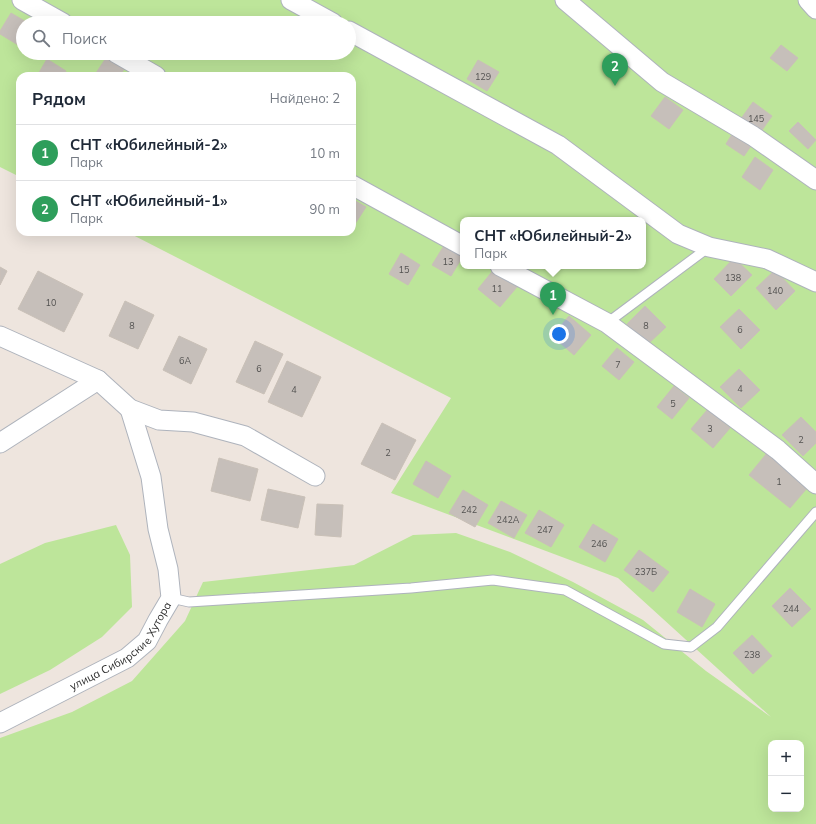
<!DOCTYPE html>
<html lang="ru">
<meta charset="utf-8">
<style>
:root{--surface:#fff;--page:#f6f6f7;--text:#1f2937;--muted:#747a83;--line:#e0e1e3;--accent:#d93025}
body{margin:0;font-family:Mulish,sans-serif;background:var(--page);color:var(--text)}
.controls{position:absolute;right:12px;bottom:12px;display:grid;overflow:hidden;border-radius:8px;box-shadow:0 4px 16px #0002}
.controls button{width:36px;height:36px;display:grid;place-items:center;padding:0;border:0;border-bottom:1px solid var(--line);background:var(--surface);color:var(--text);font:20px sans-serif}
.you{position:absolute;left:559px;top:334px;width:14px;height:14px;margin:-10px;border:3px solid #fff;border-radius:50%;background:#1a73e8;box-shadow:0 0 0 6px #1a73e833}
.badge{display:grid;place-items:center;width:26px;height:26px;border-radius:50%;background:var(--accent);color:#fff;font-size:13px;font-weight:700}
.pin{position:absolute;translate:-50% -33px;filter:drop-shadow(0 1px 2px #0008)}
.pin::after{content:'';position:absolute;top:21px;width:14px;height:12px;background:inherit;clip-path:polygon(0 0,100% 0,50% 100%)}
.popup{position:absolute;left:460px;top:217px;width:186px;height:52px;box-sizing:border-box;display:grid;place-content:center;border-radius:8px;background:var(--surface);filter:drop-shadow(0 1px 3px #0005);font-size:13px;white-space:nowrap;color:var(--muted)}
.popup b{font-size:15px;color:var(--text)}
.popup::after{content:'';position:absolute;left:50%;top:100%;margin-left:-8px;border:8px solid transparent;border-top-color:var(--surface)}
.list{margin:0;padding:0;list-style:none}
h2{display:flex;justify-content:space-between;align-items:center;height:52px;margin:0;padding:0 16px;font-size:17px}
h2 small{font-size:13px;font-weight:400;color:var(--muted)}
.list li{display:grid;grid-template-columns:26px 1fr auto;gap:12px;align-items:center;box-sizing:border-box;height:56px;padding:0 16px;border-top:1px solid var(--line)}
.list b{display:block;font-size:15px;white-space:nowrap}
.list p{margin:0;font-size:13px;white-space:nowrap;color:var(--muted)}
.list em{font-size:13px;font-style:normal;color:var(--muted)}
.icon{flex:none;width:22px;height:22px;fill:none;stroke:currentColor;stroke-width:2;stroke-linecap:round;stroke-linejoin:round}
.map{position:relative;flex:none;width:816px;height:824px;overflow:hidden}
.search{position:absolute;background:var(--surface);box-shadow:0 4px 16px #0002;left:16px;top:16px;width:340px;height:44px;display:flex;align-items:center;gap:10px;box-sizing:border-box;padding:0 14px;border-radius:22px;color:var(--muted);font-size:15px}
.panel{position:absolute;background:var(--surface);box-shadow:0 4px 16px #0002;left:16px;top:72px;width:340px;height:164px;border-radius:12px}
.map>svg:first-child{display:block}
.green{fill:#bde59a;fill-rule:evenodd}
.building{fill:#c6bfba;stroke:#c9c0b7}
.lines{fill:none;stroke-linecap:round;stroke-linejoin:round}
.service-casing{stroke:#aeb3bc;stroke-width:11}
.minor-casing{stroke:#aeb3bc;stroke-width:21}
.service{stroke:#fff;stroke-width:9}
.minor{stroke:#fff;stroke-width:19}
.labels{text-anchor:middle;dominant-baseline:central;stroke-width:3;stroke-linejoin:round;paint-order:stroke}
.number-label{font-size:9px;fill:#525150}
.street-label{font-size:11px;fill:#2c2c2c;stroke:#fff}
</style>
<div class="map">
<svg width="816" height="824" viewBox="0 0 816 824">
<rect width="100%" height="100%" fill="#eee5de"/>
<g class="green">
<path d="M0 0H816V824H0V738L72 712 132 681 185 621 203 582 354 565 413 535 456 533 510 552 573 582 643 620 706 671 771 717 618 578 391 493 451 398 127 232H352V76H20V177L0 167ZM23 23H349V53H23ZM463 220H643V266H463ZM771 743H801V809H771Z"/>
<polygon points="116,525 130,555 132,607 102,637 50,670 0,694 0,564 45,543"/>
</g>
<g class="building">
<polygon points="11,13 28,23 23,23 23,36 18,45 0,34 0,31"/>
<polygon points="781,45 798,58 787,71 770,58"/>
<polygon points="106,58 124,69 120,76 94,76"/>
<polygon points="47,59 66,71 63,76 37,76"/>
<polygon points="478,60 499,72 487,91 467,79"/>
<polygon points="665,97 683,110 669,129 651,116"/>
<polygon points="753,102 772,116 760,133 740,120"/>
<polygon points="798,122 816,140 808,149 789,131"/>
<polygon points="734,131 753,143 744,156 726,144"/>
<polygon points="755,157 773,170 760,190 742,177"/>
<polygon points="352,199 366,207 353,227 352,227"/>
<polygon points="445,244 463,256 451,276 432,265"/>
<polygon points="401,253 420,265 408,285 389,274"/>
<polygon points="734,258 752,275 731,296 714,279"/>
<polygon points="0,267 7,271 0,285"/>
<polygon points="495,268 517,287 500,307 478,289"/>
<polygon points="775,270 795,291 776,310 756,288"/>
<polygon points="38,271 83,294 64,332 18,309"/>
<polygon points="125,301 154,315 138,349 109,336"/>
<polygon points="645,306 666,327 647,345 627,324"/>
<polygon points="739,309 760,330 741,349 720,327"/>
<polygon points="569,316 591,335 574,355 552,336"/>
<polygon points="179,336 207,349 191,384 163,370"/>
<polygon points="255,341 283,354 264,394 236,382"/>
<polygon points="617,348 634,362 619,380 602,366"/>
<polygon points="287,361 321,377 302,417 268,402"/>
<polygon points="739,369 760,390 741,408 720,387"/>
<polygon points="674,386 689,398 672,419 657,407"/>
<polygon points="708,409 730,428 713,448 691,429"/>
<polygon points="801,417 816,432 816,443 803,456 782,435"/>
<polygon points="382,423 416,440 395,480 361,464"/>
<polygon points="767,453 808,487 790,508 749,475"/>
<polygon points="219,458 258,469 250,501 211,491"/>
<polygon points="426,461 451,476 438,498 413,484"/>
<polygon points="268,489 305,497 298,528 261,520"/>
<polygon points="463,490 488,505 475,527 449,513"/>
<polygon points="501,501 527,515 514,538 488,523"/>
<polygon points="317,504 343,505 341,537 315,535"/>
<polygon points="539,510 564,525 551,547 525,533"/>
<polygon points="593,524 618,539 605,562 579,547"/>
<polygon points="639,550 669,572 653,592 624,570"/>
<polygon points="790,588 811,609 792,627 772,606"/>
<polygon points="690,589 715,604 702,627 677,612"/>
<polygon points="752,635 772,656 753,674 733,653"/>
</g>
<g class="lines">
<g class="service-casing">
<g id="service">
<polyline points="607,323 709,247"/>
<polyline points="171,598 189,602 411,588 493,580 565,590 664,644 691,647 717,627 816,512"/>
</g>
</g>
<g class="minor-casing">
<g id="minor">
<polyline points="22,0 63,23"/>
<polyline points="291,0 333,23"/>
<polyline points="565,0 662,82 753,136 816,180"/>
<polyline points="808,0 816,9"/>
<polyline points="349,31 558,145 678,234 709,247 767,259 816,282"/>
<polyline points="116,53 156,76"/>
<polyline points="352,185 463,246"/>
<polyline points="500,266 607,323 778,450 816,484"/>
<polyline points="0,336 98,380 130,409 159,420 193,422 245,436 315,476"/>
<polyline points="0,443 98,380"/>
<path id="s1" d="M0 723 127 658 147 641 158 620 171 598 168 569 158 529 151 477 130 409"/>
</g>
</g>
<use href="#service" class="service"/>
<use href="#minor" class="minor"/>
</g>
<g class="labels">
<g class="number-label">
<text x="483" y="76">129</text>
<text x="756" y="118">145</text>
<text x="448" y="261">13</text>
<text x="404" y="269">15</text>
<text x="733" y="277">138</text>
<text x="497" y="288">11</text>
<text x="775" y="290">140</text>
<text x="51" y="302">10</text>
<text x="132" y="325">8</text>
<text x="646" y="325">8</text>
<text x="740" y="329">6</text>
<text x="185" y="360">6А</text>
<text x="618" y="364">7</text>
<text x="259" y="368">6</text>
<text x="740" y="388">4</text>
<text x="294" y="389">4</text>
<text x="673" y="403">5</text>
<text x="710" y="428">3</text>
<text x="801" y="439">2</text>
<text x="388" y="452">2</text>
<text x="779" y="481">1</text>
<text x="469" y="509">242</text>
<text x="508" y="519">242А</text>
<text x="545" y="529">247</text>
<text x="599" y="543">246</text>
<text x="646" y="571">237Б</text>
<text x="791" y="608">244</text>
<text x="752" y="654">238</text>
</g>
<g class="street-label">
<text stroke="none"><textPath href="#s1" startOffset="146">улица Сибирские Хутора</textPath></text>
</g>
</g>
</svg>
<div class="controls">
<button>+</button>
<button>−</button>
</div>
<div class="you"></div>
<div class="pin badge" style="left:553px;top:315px;background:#2e9e5b">1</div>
<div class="popup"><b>СНТ «Юбилейный-2»</b>Парк</div>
<div class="pin badge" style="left:615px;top:86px;background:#2e9e5b">2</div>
<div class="search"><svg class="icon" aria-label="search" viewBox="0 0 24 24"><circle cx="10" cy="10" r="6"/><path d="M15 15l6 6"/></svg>Поиск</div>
<section class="panel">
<h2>Рядом<small>Найдено: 2</small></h2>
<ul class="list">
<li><span class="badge" style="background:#2e9e5b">1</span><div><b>СНТ «Юбилейный-2»</b><p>Парк</p></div><em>10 m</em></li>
<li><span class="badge" style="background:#2e9e5b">2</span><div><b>СНТ «Юбилейный-1»</b><p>Парк</p></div><em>90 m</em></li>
</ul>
</section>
</div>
